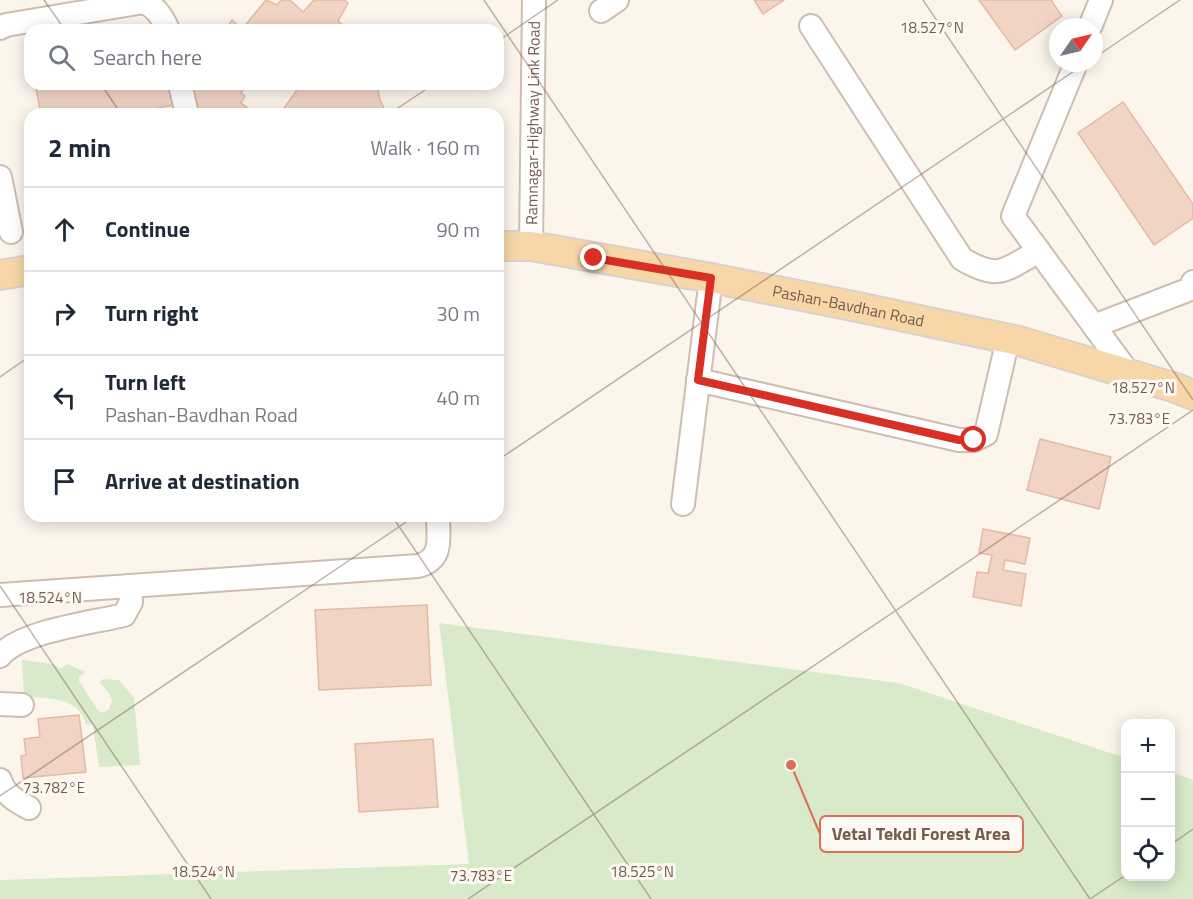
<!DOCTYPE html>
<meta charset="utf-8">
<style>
:root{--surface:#fff;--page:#f2f2f3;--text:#1f2937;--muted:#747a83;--line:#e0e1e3}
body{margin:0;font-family:"Titillium Web",sans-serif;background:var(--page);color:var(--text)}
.controls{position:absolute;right:18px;bottom:18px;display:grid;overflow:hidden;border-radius:12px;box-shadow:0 3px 15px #0003}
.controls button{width:54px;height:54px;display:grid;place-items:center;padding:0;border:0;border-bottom:2px solid var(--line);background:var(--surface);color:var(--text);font:30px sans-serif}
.compass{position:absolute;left:1049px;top:18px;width:54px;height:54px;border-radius:50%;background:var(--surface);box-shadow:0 3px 15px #0003;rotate:56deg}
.stop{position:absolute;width:18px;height:18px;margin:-14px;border:4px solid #d93025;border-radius:50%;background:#fff}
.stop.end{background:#d93025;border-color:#fff;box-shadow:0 2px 6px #0008}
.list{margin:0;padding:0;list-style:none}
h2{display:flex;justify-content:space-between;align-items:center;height:78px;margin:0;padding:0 24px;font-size:26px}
h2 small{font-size:20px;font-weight:400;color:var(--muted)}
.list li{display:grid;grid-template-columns:39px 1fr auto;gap:18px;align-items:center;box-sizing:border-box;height:84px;padding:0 24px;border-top:2px solid var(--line)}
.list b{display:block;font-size:22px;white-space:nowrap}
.list p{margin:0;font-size:20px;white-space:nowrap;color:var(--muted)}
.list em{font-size:20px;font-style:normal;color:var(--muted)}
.icon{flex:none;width:33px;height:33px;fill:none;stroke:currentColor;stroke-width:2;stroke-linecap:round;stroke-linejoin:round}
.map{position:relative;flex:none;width:1193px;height:899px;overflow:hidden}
.search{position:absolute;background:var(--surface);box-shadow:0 3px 15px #0003;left:24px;top:24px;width:480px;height:66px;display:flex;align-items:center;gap:15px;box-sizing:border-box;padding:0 21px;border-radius:18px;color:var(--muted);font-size:22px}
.panel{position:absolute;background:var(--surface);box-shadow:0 3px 15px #0003;left:24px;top:108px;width:480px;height:414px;border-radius:18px}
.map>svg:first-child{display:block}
.green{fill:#d8eaca}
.building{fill:#f1d4c4;stroke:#e3baa5;stroke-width:1.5}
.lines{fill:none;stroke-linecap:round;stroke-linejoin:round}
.minor-casing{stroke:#cebdb0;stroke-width:26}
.major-casing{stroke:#d9d1cd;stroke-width:32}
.minor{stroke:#fff;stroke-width:22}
.major{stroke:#f7d7a8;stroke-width:28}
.route{stroke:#d93025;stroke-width:8}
.ticks{fill:none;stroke:#775c4e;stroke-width:1.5;stroke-opacity:0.45}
.labels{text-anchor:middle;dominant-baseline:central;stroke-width:6;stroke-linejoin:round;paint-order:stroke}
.street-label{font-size:16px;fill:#775c4e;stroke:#fef9f2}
.ticks-label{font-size:15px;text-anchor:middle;fill:#775c4e;stroke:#fef9f2;stroke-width:6;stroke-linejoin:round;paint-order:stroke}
.leader{fill:none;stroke:#db6f57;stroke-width:2}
.callout-dot{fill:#db6f57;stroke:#fef9f2;stroke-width:2}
.callout{fill:#fef9f2;stroke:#db6f57;stroke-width:2}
.callout-label{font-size:18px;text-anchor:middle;font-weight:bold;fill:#775c4e}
</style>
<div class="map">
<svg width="1193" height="899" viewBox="0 0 1193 899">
<rect width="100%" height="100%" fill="#fcf5ec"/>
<g class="green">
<polygon points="439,623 899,683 1125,758 1126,876 1170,876 1171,772 1193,780 1193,899 0,899 0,880 469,864"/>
<path d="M22 660 53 664 60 669 68 664 85 672 79 677V681L97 709 102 713 109 709 112 701 109 693 100 683 103 679 119 680 134 698 140 765 99 767 93 725 86 724C78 696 48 699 24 696Z"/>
</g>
<g class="building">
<polygon points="266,0 277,5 281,0 290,0 303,12 314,0 344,0 348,3 338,21 349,30 293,30 288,26 285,30 216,30 219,26 225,30 232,20 242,29"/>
<polygon points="754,0 784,0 763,14"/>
<polygon points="979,0 1051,0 1062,16 1015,50"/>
<polygon points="35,84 174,84 178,104 128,114 41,114"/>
<polygon points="189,84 247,84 241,93 245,96 241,103 256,114 194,114"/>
<polygon points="301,84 377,84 380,100 387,114 280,114"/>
<polygon points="1123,102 1193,204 1193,218 1154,245 1078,133"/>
<polygon points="1040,439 1111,457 1099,509 1027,490"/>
<polygon points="983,529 1030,538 1025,564 1005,560 1003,570 1026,574 1021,606 973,597 977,572 988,573 992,555 979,553"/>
<polygon points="427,605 431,685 319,690 315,610"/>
<polygon points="79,715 86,772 23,778 21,756 26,755 24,739 40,737 38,719"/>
<polygon points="433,739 438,807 359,812 355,744"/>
</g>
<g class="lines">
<g class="minor-casing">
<g id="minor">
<polyline points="601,11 617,0"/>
<path d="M811 26 962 259C1000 281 1004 270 1039 251"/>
<polyline points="1090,27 1101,0"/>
<path d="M0 28 6 25 144 2C156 7 163 17 168 30"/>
<polyline points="1076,63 1013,216 1130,375"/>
<polyline points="180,84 187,114"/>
<polyline points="0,177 11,232"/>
<path id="s1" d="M531 246 534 0"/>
<polyline points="1094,326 1193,288 1193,282"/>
<polyline points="698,380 959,440 974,440 986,434 1008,339"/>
<polyline points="683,504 711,278"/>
<path d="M0 595 418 566C444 559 438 538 438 516"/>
<path d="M0 656C20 631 92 623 124 615L131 602 130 586"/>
<polyline points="0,704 22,705"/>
<path d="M0 780C5 795 16 801 29 808"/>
</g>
</g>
<g class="major-casing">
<g id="major">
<path id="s2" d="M498 246H531L711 278 853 306 1019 341 1176 388 1193 395"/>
<polyline points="0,275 30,270"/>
</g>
</g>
<use href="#minor" class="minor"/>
<use href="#major" class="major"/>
</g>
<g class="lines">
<polyline class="route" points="594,258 711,278 698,380 959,440 974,440"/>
</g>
<path class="ticks" d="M44 0 65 30M484 0 1090 899M923 0 1193 400M498 41 558 0M1094 58 1180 0M101 84 121 114M389 114 434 84M0 377 30 356M498 460 1086 63M392 516 651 899M0 586 211 899M0 796 415 516M1170 845 1193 829M468 899 1193 410M1090 899 1126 875"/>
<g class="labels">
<g class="street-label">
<text stroke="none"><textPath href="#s1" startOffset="123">Ramnagar-Highway Link Road</textPath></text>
<text stroke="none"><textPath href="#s2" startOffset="356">Pashan-Bavdhan Road</textPath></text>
</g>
</g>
<g class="ticks-label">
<text x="932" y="33">18.527°N</text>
<text x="1143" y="393">18.527°N</text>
<text x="1139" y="424">73.783°E</text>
<text x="50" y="603">18.524°N</text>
<text x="54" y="793">73.782°E</text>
<text x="203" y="877">18.524°N</text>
<text x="642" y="877">18.525°N</text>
<text x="481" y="881">73.783°E</text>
</g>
<path class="leader" d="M791 765L820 834"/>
<circle class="callout-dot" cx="791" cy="765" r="6"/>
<rect class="callout" x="820" y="816" width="203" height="36" rx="6"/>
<g class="callout-label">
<text x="921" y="840">Vetal Tekdi Forest Area</text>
</g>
</svg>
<div class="controls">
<button>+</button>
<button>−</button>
<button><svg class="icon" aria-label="locate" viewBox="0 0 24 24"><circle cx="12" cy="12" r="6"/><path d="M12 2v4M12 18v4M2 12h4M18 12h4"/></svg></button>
</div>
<svg class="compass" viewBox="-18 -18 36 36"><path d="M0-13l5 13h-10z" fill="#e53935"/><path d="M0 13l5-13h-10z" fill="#747a83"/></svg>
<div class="stop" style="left:974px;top:440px"></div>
<div class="stop end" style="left:594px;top:258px"></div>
<div class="search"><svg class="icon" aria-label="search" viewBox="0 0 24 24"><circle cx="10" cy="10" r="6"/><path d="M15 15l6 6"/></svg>Search here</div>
<section class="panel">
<h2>2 min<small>Walk · 160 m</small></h2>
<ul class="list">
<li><svg class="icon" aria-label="ahead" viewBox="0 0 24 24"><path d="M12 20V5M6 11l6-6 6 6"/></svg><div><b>Continue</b></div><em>90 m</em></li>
<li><svg class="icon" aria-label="right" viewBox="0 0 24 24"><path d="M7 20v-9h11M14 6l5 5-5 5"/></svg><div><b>Turn right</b></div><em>30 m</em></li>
<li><svg class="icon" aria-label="left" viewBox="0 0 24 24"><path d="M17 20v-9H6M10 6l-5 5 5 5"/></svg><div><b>Turn left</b><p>Pashan-Bavdhan Road</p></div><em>40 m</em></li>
<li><svg class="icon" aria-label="arrive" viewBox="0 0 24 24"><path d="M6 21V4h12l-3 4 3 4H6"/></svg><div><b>Arrive at destination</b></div></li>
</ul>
</section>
</div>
